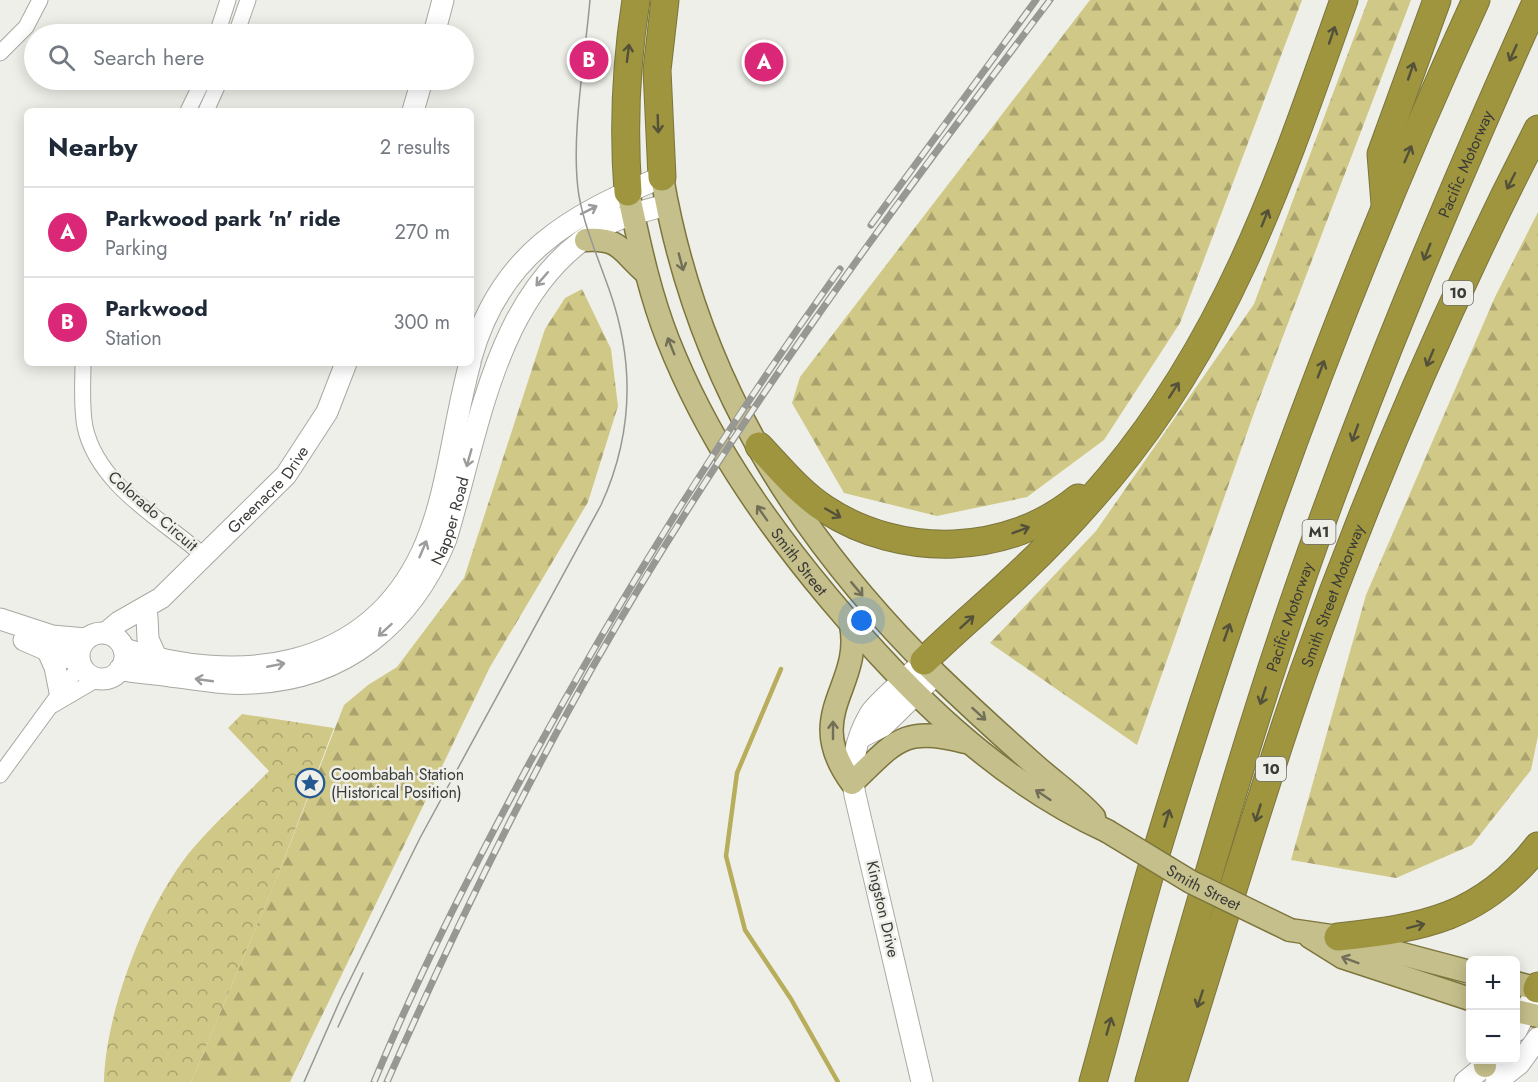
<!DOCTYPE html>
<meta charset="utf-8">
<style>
:root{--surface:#fff;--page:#f6f6f7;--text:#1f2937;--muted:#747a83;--line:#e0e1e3;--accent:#db2777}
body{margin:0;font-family:Jost,sans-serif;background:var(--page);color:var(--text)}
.controls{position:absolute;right:18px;bottom:18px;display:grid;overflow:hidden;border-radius:9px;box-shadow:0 3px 15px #0003}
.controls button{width:54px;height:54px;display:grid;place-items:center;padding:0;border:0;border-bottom:2px solid var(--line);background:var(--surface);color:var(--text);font:30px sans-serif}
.you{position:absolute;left:862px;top:621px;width:21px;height:21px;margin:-15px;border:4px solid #fff;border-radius:50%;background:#1a73e8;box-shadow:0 0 0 9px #1a73e833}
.badge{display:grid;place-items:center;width:39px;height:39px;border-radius:50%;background:var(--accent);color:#fff;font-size:20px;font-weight:700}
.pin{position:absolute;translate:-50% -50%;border:3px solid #fff;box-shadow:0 2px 6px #0006}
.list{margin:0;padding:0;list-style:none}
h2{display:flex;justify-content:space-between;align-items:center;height:78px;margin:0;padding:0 24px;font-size:26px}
h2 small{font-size:20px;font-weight:400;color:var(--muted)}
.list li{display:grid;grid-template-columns:39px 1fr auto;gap:18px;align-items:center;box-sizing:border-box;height:90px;padding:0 24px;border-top:2px solid var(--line)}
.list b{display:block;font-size:22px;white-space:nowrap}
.list p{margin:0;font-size:20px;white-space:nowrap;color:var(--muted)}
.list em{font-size:20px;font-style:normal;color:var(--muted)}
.icon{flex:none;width:33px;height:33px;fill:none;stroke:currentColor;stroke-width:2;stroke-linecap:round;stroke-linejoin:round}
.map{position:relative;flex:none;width:1538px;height:1082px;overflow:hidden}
.search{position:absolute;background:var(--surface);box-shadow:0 3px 15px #0003;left:24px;top:24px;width:450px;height:66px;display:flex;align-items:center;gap:15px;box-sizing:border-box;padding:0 21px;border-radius:33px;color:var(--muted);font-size:22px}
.panel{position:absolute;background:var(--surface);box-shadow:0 3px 15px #0003;left:24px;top:108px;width:450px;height:258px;border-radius:9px}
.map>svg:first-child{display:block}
.forest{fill:url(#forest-firs)}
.park{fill:url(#park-crowns)}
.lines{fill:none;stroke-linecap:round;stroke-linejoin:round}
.stream{stroke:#b7ad5b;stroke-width:4.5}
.street-casing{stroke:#a9a8a3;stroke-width:17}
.secondary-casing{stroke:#a9a8a3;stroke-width:23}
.primary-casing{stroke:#7c753c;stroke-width:25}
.highway-casing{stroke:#7c753c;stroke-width:29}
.street{stroke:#fff;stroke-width:15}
.secondary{stroke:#fff;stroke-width:21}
.primary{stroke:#c5bf8c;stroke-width:22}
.highway{stroke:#9f953f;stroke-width:27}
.tram{stroke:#979793;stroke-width:1.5}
.rail-casing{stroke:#979793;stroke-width:7}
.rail{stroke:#efefe9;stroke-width:4.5;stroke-dasharray:14;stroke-linecap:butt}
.primary-bridge-casing{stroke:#7c753c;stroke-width:25;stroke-linecap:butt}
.primary-bridge{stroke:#c5bf8c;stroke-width:22}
.oneway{stroke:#535139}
.oneway2{stroke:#9c9c9b}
.oneway3{stroke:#726f59}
.labels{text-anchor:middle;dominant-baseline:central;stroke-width:5;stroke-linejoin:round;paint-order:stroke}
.shield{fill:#efefe9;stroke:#70706c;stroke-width:1.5}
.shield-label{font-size:15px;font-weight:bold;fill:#3a3a37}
.street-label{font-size:16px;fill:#3a3a37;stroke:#efefe9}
.poi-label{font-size:16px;fill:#3a3a37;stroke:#efefe9;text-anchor:start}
</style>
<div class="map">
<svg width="1538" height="1082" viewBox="0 0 1538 1082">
<defs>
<pattern id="forest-firs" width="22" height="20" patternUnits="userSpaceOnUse" patternTransform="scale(1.5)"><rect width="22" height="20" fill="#d0c886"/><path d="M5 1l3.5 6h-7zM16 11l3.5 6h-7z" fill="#aaa36e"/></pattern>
<pattern id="park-crowns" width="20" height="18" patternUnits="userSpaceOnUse" patternTransform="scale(1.5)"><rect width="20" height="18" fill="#d0c886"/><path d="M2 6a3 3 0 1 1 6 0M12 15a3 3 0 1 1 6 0" fill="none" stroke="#aaa36e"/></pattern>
</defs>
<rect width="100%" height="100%" fill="#efefe9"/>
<g class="forest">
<polygon points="1090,0 1302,0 1180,323 1104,440 1027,497 937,516 844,493 792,403 800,377"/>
<polygon points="1368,0 1411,0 1255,410 1137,745 990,643 1096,531 1254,304"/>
<polygon points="1538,212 1538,736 1531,770 1472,845 1396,878 1291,860 1366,595 1495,297"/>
<polygon points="582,289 611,349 618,406 588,502 490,667 290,1082 191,1082 276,880 344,705 368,685 397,667 464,578 545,329 565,298"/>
</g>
<path class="park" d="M242 714 334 728 276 880 191 1082H104C105 1012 148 899 195 846 218 819 245 796 269 771L228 728Z"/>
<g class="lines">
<polyline class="stream" points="781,669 737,773 726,856 745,930 791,999 838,1082"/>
<g class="street-casing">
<g id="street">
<polyline points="217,34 228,0"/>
<polyline points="236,34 248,0"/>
<polyline points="0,53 26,27 40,0"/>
<polyline points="188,111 203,80"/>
<polyline points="206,111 220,80"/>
<path d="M83 363C83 384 81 406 85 427 98 486 162 519 204 556"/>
<polyline points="53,705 99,678"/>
<polyline points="0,775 81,664"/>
</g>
</g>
<g class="secondary-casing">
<g id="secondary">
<polyline points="434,34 443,0"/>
<polyline points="413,111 422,80"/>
<path d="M471 358C500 254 569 216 662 177"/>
<polyline points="147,617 148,639 156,657"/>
<polyline points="0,619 52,636 86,639"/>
<path id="s1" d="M106 633 119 622 161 598 286 475 327 412 346 363"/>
<circle cx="102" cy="656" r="23"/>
<polyline points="24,640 61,656 79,660"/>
<polyline points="47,649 55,667 60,692"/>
<path d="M124 649C237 686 366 672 422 552 448 496 453 424 470 363"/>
<path id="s2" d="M120 669C136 673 153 673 170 676 197 679 225 685 252 683 345 679 412 623 446 539 480 428 496 281 610 223 628 214 648 210 667 205"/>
<polyline points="861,737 883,726 936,674"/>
<polyline points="1516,1031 1537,989"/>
<path d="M922 1082 855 795C849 768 856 738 870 714 877 702 912 674 924 661"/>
<polyline points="1465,1082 1492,1060"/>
<polyline points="1496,1082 1519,1064 1538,1038"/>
</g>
</g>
<g class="primary-casing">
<g id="primary">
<path d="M662 177C696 376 794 534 936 674 968 705 1002 736 1036 766 1055 783 1077 798 1094 817"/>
<path id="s3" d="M628 192C639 242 649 292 668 340 706 436 762 518 828 597 906 690 995 780 1107 831"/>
<path d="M586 240C621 238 621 251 645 272"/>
<path d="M851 625C863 687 801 714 852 783 895 742 903 725 965 742"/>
<polyline points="1290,930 1338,937 1470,972"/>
<polyline points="1310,937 1342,957 1470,999"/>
<polyline points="1516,983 1538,989"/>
<polyline points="1516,1011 1538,1016"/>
<polyline points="1484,1060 1485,1066"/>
</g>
</g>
<g class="highway-casing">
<g id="highway">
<polyline points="662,177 657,70 665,0"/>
<path d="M628 192C623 127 626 64 636 0"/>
<polyline points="1385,204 1381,154 1437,0"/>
<path d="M759 446C780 468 799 492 825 509 901 559 1008 556 1078 498"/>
<path d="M924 661C956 629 991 601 1024 569 1055 540 1083 509 1110 477 1230 334 1283 172 1344 0"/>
<path d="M1338 937C1423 928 1482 918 1538 846"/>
<polyline points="1537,989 1538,986"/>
<path d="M1093 1082C1116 1000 1136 918 1161 837 1248 552 1351 271 1476 0"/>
<path id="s4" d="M1149 1082C1197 915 1243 748 1300 584 1369 385 1451 192 1537 0"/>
<path id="s5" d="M1173 1082C1217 945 1256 807 1304 671 1370 486 1448 304 1538 129"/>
</g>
</g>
<use href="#street" class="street"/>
<use href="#secondary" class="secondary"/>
<use href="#primary" class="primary"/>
<use href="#highway" class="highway"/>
<g class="tram">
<polyline points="338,1027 363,973"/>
<path d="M304 1082 341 998 420 838 601 505C633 435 635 364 610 292 599 260 585 229 579 196 570 141 585 58 590 0"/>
</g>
<g class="rail-casing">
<g id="rail">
<polyline points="871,225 1036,0"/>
<path d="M374 1082C419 973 473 868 529 764 623 592 726 428 840 269"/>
<path d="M387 1082C449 942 516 803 591 670 725 434 887 215 1050 0"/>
</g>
</g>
<use href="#rail" class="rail"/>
<g class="primary-bridge-casing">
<g id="primary-bridge">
<path id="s6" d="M1107 831 1191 882 1290 930"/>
</g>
</g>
<use href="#primary-bridge" class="primary-bridge"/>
</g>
<defs><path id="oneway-shaft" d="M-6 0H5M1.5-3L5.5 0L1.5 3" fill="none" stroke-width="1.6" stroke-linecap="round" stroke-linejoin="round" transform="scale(1.5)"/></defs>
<g class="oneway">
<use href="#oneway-shaft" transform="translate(1332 35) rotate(-71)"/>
<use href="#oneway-shaft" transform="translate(628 53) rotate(-83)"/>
<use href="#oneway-shaft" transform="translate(1513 53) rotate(114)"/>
<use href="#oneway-shaft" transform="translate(1411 71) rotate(-71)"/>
<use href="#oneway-shaft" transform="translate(658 124) rotate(88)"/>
<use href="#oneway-shaft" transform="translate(1408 154) rotate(-67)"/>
<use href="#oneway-shaft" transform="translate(1511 181) rotate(117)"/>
<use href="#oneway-shaft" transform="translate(1265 218) rotate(-68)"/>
<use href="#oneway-shaft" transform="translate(1427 252) rotate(112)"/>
<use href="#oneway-shaft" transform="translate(1430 358) rotate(113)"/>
<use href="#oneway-shaft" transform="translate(1321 369) rotate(-69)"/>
<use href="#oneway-shaft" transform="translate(1174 390) rotate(-57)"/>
<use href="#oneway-shaft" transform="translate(1355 433) rotate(110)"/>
<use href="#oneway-shaft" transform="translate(833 513) rotate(30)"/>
<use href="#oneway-shaft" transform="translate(1021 530) rotate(-21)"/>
<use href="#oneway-shaft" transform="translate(967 622) rotate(-42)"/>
<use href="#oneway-shaft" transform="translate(1227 632) rotate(-71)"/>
<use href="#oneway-shaft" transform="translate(1263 696) rotate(108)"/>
<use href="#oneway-shaft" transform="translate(1258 813) rotate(107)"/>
<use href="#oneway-shaft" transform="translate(1167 818) rotate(-73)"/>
<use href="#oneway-shaft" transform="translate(1416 926) rotate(-14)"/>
<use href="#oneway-shaft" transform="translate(1200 999) rotate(108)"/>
<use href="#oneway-shaft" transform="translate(1109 1026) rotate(-74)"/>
</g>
<g class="oneway2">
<use href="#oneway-shaft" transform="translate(589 210) rotate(-27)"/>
<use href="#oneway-shaft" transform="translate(542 279) rotate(131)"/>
<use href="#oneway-shaft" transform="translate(469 458) rotate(106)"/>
<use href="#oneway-shaft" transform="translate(423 549) rotate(-67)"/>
<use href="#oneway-shaft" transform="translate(385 630) rotate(138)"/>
<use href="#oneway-shaft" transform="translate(276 665) rotate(-11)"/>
<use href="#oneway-shaft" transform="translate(204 680) rotate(-172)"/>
</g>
<g class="oneway3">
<use href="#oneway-shaft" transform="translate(681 262) rotate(75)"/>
<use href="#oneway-shaft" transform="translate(671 346) rotate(-112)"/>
<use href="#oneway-shaft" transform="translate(762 513) rotate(-125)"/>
<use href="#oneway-shaft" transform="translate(857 589) rotate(50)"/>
<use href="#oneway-shaft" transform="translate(979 714) rotate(42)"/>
<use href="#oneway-shaft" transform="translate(833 730) rotate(-90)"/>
<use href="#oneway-shaft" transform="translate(1043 795) rotate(-146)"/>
<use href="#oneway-shaft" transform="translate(1350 960) rotate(-159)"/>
</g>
<defs>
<g id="sight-ring" transform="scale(1.5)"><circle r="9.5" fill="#efefe9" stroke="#235890" stroke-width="1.5"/><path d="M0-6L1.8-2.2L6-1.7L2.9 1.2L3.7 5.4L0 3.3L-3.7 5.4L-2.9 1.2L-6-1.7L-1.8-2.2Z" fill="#235890"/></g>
</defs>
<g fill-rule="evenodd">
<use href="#sight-ring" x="310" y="783"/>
</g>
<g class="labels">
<g class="shield">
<rect x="1443" y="281" width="30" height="24" rx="4.5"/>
<rect x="1302.5" y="520" width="33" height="24" rx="4.5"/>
<rect x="1256" y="757" width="30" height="24" rx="4.5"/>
</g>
<g class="shield-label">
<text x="1458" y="293">10</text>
<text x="1319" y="532">M1</text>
<text x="1271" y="769">10</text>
</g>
<g class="street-label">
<text stroke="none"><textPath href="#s4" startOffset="972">Pacific Motorway</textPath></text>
<text stroke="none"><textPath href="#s1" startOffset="218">Greenacre Drive</textPath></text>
<text transform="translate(153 511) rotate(41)">Colorado Circuit</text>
<text stroke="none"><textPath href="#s2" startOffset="408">Napper Road</textPath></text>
<text stroke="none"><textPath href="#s3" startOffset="412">Smith Street</textPath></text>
<text stroke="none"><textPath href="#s5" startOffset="512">Smith Street Motorway</textPath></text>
<text stroke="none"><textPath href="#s4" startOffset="486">Pacific Motorway</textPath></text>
<text stroke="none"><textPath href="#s6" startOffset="112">Smith Street</textPath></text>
<text transform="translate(883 909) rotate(77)">Kingston Drive</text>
</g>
<g class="poi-label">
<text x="331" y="774">Coombabah Station<tspan x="331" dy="18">(Historical Position)</tspan></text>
</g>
</g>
</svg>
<div class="controls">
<button>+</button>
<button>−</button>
</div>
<div class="you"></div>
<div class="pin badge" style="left:764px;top:62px">A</div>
<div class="pin badge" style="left:589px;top:60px">B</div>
<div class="search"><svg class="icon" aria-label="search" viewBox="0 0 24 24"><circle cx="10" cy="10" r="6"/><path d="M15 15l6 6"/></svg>Search here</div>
<section class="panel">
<h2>Nearby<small>2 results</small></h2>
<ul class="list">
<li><span class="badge">A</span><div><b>Parkwood park 'n' ride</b><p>Parking</p></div><em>270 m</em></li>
<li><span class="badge">B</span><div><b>Parkwood</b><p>Station</p></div><em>300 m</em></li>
</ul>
</section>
</div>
